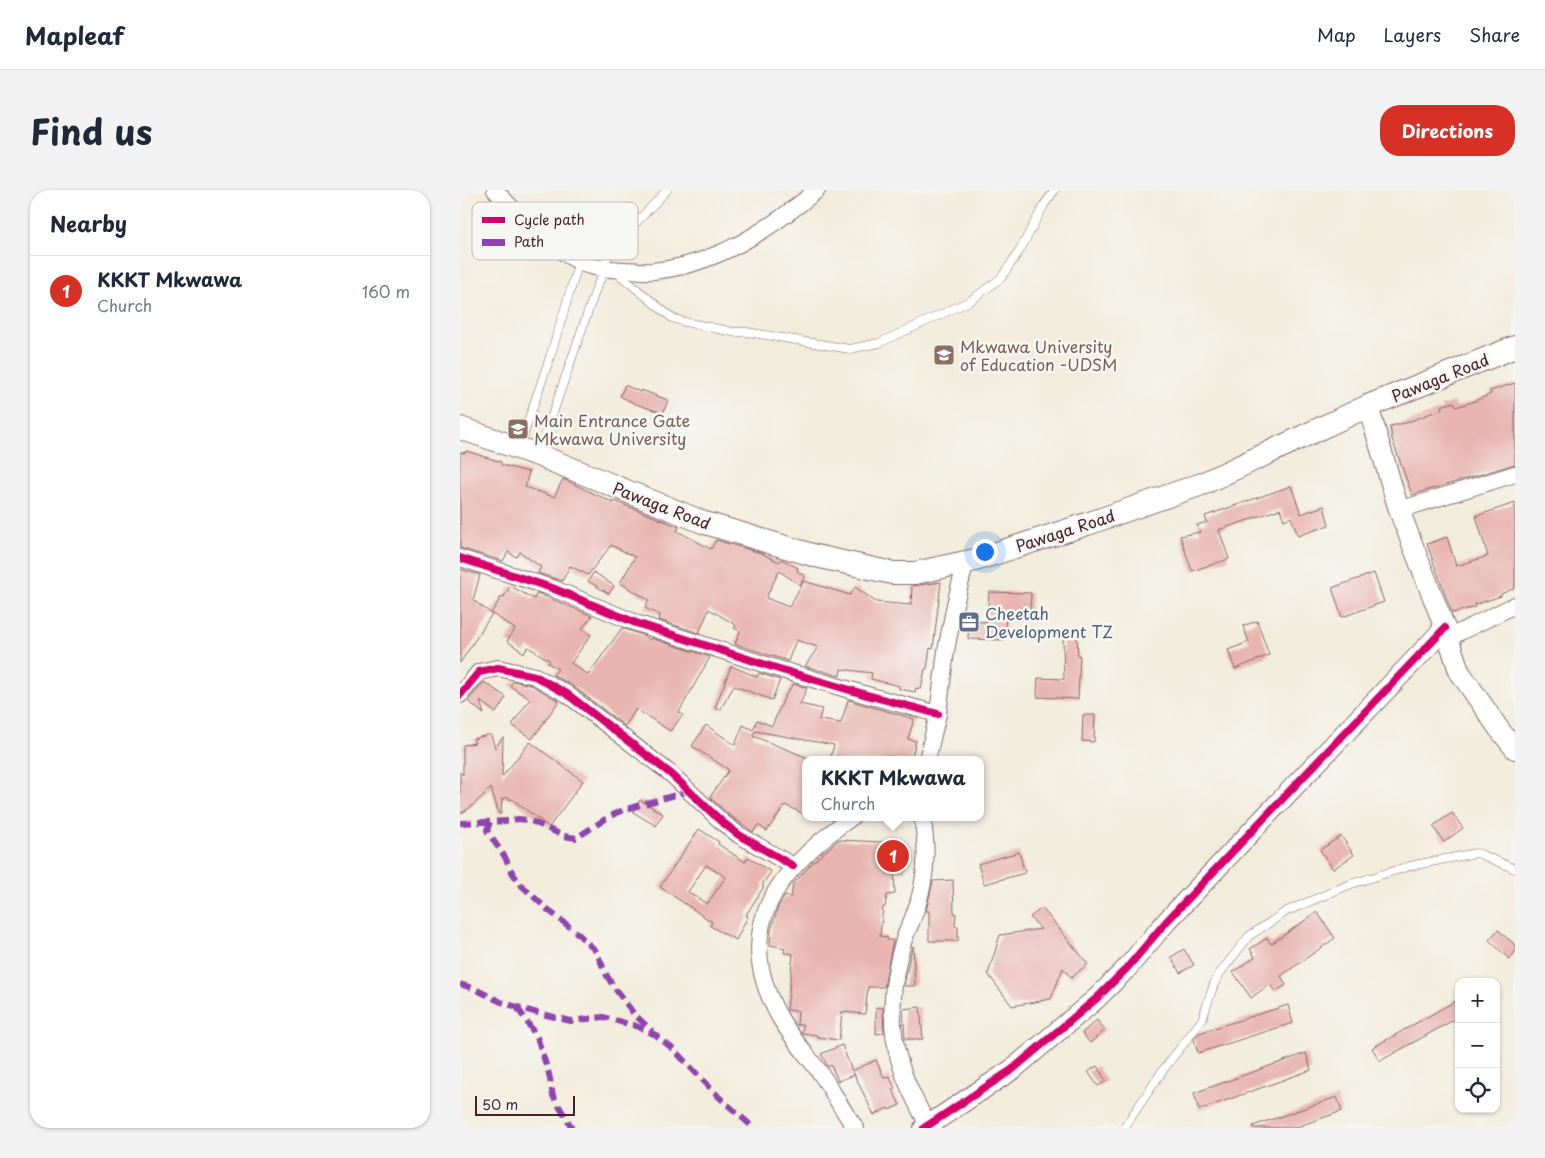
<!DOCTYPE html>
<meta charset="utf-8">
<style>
:root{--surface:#fff;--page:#f2f2f3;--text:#1f2937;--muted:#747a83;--line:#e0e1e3;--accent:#d93025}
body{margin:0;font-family:"Playpen Sans",sans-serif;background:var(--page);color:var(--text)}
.controls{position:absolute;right:15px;bottom:15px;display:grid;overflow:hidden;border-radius:10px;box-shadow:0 1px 4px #0004}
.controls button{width:45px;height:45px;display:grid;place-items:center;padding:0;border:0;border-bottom:1px solid var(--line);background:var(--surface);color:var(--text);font:25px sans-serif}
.scale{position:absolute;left:15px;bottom:12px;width:100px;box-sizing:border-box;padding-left:5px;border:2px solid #4a1f2b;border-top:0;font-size:14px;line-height:18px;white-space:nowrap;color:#4a1f2b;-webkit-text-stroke:4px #f6f6f2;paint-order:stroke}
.you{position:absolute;left:524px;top:361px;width:18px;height:18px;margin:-12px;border:4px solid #fff;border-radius:50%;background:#1a73e8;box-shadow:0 0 0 8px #1a73e833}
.badge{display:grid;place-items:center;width:32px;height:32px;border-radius:50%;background:var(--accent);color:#fff;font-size:16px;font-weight:700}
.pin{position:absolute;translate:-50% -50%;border:2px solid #fff;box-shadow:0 1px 5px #0006}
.popup{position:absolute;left:342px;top:566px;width:182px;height:65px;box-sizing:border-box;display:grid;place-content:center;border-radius:10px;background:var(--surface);filter:drop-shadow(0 1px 4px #0005);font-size:16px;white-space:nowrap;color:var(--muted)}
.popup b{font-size:19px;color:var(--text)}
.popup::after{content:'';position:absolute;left:50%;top:100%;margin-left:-10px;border:10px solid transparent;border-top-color:var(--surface)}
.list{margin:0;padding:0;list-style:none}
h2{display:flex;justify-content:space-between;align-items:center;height:65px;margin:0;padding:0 20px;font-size:21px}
h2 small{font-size:16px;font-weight:400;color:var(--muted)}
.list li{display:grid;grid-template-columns:32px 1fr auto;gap:15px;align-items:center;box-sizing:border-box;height:70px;padding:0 20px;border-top:1px solid var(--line)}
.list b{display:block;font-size:19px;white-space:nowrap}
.list p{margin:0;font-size:16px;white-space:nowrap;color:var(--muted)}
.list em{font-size:16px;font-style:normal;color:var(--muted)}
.icon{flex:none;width:28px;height:28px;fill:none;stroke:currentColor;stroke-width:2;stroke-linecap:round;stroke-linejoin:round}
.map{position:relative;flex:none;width:1055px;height:938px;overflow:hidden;border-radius:20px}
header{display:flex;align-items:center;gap:30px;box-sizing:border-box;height:70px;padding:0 25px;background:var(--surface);border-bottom:1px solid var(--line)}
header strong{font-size:24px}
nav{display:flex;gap:28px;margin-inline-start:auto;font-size:18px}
.intro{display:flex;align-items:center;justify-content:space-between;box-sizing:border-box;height:120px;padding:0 30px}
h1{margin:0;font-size:35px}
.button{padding:12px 22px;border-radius:20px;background:var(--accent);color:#fff;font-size:18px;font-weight:700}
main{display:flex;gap:30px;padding:0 30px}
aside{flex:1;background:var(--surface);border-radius:20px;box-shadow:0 1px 4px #0004}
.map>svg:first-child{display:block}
.building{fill:#e8b4af;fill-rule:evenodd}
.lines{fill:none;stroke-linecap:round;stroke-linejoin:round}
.service-casing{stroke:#856769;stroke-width:9}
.minor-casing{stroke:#856769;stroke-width:18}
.tertiary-casing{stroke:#856769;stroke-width:22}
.secondary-casing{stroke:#856769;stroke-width:24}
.service{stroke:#fff;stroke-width:8}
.minor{stroke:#fff;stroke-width:16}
.tertiary{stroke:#fff;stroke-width:20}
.secondary{stroke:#fff;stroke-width:22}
.quiet{stroke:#8e44ad;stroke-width:6;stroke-dasharray:12 6;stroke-linecap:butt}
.cycleway-casing{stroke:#f6f6f2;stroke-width:11}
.cycleway{stroke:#d6006c;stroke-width:8}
.labels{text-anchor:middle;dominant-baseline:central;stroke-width:5;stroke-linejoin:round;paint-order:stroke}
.education-label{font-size:16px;fill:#785e54;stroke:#f6f6f2;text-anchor:start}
.street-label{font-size:16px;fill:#4a1f2b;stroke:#f6f6f2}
.service-label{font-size:16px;fill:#4e5e75;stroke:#f6f6f2;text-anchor:start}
.key{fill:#f6f6f2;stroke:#c2b6b6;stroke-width:1}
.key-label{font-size:14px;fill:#4a1f2b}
</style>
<header>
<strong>Mapleaf</strong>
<nav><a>Map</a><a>Layers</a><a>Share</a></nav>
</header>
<div class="intro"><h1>Find us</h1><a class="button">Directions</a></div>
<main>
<aside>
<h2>Nearby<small></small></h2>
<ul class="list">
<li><span class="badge">1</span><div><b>KKKT Mkwawa</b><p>Church</p></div><em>160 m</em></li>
</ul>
</aside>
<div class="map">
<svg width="1055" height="938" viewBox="0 0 1055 938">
<rect width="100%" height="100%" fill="#f6f6f2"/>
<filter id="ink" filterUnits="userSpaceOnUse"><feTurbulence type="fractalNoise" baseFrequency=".02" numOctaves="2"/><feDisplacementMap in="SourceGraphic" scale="10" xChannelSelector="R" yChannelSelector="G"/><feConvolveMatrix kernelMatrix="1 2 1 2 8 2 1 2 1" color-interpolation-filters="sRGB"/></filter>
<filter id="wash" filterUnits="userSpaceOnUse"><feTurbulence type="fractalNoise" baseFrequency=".0096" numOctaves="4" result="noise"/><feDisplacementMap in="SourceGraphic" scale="20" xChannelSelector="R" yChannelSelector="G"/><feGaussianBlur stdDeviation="1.12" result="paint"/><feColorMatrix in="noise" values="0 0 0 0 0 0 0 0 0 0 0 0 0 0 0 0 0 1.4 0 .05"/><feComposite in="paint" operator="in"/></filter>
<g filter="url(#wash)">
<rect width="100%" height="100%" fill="#f2ecdb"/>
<g id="blocks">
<g class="building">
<polygon points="1055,193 1055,274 952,305 932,249 930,236 945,233 982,219 981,216 994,212 996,217 1012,212 1031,204 1030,201"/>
<polygon points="165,195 180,202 181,200 208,210 203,223 176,214 160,206"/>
<polygon points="6,261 41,272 41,275 69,282 65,297 94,307 103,289 154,313 155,311 219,337 217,341 251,359 256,350 301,363 319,372 321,369 338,378 337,381 345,386 340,395 319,381 306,408 329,417 344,391 390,405 395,397 416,412 451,415 452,396 481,392 473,459 470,458 467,479 465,479 461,499 456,498 455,502 439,499 439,496 411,489 412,483 381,479 380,486 345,476 358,457 336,450 328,471 275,454 280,441 274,438 276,435 249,419 239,443 199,430 200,425 185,418 189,410 160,393 175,367 151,355 128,385 110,376 102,391 78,383 81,377 60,362 56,367 48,362 43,371 0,358 0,262 5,263"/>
<polygon points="831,296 841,324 864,316 869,335 838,346 831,327 824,330 820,319 759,340 769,369 732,381 720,346 740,342 737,335 747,332 745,326"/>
<polygon points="1055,313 1055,398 1041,404 1041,406 1014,415 1015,417 992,423 967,354 987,347 996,376 1028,366 1016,326"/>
<polygon points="0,379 20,385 13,410 32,424 0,473"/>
<polygon points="134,382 154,396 149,404 128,391"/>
<polygon points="914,383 924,412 882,427 872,398"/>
<polygon points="50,396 74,409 77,403 132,426 122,439 131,445 111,473 128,485 162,438 185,446 190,450 191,448 250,467 219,522 223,525 210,541 176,519 165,536 113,496 93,485 98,479 88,473 90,471 68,457 64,463 47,451 55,439 31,423 42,406 44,407"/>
<polygon points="529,402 571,403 570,421 546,421 545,450 508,449 509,431 527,432"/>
<polygon points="797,431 809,465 775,479 768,460 789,452 783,436"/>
<polygon points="603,446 617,446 618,466 620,466 618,509 577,507 578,488 604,489"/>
<polygon points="271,476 297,487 299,483 320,490 312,510 274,496 260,520 255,518"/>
<polygon points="53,491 71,495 99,511 72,549 52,535 70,509 50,496"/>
<polygon points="24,492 46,507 36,523 20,511 24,524 8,511"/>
<polygon points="333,494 347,498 340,514 362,519 359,530 381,533 388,510 454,529 448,549 456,551 451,570 370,570 374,555 295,541 293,546 346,567 346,625 325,615 307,641 298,635 293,642 268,624 250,607 269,580 232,556 246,535 275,555 283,535 293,540 297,530 312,536 324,508"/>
<polygon points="623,525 635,525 634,552 622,551"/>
<polygon points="27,545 31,545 35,558 43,547 42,587 70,552 123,591 89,637 52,609 49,610 49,607 42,609 41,624 39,624 31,598 11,617 0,624 0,582 3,585 3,555 15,553 13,549"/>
<polygon points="180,610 203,624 196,636 173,622"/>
<polygon points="992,623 1003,638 984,652 973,636"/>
<path d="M239 639 259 652 258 654 285 672 288 667 311 682 303 693V698L286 725 288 726 276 750 250 736 252 732 200 697ZM246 675 266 687 247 714 228 702Z"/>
<polygon points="881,646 894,665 873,679 860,660"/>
<polygon points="378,650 446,653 445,681 434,680 435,704 427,705 425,717 423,717 420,746 427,747 427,750 433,750 424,797 408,797 405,824 382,822 379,850 357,847 357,845 342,843 343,835 337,835 338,821 327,820 333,764 324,763 325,758 310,755 311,740 318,717 325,706 331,707 333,694 350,675"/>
<polygon points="559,662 565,683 524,694 518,674"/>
<polygon points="493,690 494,723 496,723 495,736 498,736 498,751 469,751 469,721 466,721 473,691"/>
<polygon points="582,718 628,774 611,788 603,778 591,809 552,816 528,784 540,745 581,739 570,727"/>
<polygon points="857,722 875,748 821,786 826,795 815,802 810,794 791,808 773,782 795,767 790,759 807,748 811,754"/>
<polygon points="1038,740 1055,755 1055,762 1049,769 1029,750"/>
<polygon points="453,756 455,796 444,796 449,770"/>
<polygon points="724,759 734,775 720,783 711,767"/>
<polygon points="999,809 999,827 920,871 912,858"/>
<polygon points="828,815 833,833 738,863 734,849 739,843"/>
<polygon points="416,817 423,818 424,843 416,844"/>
<polygon points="460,817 463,849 445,849 443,819"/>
<polygon points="637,830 645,840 630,853 622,843"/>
<polygon points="382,855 392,881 416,870 424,888 429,886 435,898 432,899 440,915 429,920 428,918 414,925 393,882 394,885 378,891 371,875 368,877 361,864"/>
<polygon points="846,863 851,880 739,920 734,903"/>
<polygon points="637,876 646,891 638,896 628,882"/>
<polygon points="877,907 882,921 834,938 793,938 793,936"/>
</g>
</g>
</g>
<g filter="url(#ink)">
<use href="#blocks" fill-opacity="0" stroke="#856769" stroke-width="1"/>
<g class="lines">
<g class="service-casing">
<g id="service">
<polyline points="141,78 157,53 207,0"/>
<polyline points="156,82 212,128 225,132 273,142 287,142 390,159 419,153 510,111 541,88 560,60 584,15 595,0"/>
<polyline points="59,258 90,167 119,72"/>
<polyline points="79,263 137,96 145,79"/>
<polyline points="664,938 703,880 742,830 754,794 760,783 789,746 827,721 891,694 950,676 1016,663 1020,664 1055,679"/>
</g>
</g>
<g class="minor-casing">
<g id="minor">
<path d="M35 0C59 27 86 54 118 71 132 79 150 79 166 80 175 80 184 82 193 81 256 75 309 40 357 0"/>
<polyline points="939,320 1055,284"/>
<polyline points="0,368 92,398 176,433 322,480 407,505 478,524"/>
<polyline points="988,448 1055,415"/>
<polyline points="0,505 19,482 38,478 75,486 107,504 211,584 262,632 279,645 333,676"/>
<polyline points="467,570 478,524 486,461 495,414 506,371"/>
<path d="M392 627C318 679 269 738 320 828 332 848 347 865 361 884 373 901 382 921 396 938"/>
<path d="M462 627C469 662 466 695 453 728 450 736 445 744 443 753 431 792 428 836 441 876 447 897 458 916 468 935"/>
</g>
</g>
<g class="tertiary-casing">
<g id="tertiary">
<polyline points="908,216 939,320 985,438 999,481 1039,539 1055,559"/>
<polyline points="464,938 553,879 637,808 667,778 706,732 806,626 985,438"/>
</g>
</g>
<g class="secondary-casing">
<polyline id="secondary" points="0,238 78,265 245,333 356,366 432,383 455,383 515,370 627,334 742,294 908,216 1055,157"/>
</g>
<use href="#service" class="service"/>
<use href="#minor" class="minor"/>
<use href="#tertiary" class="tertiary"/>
<use href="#secondary" class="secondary"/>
<g class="quiet">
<polyline points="30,632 27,640 29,644 45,667 52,682 60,694 88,720 115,741 136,761 147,786 156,800 174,824 192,841"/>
<polyline points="0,633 49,631 58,629 69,630 104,646 116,648 147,628 163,620 229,601"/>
<polyline points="0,794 15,799 41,812 74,822 111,831 143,827 176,836 196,845 213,859 260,908 294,938"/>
<polyline points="57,817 77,847 89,884 93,906 112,938"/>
</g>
<g class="cycleway-casing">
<g id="cycleway">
<polyline points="0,368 92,398 176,433 322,480 407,505 478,524"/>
<polyline points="0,505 19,482 38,478 75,486 107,504 211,584 262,632 279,645 333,676"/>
<polyline points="464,938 553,879 637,808 667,778 706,732 806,626 985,438"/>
</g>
</g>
<use href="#cycleway" class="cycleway"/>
</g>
</g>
<defs>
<g id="university-square" transform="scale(1.125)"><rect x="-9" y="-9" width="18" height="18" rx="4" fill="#8d6e63" stroke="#f6f6f2"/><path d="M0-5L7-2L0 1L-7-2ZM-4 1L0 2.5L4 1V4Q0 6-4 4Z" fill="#fff"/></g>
<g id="school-square" transform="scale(1.125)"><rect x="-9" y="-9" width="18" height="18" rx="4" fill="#8d6e63" stroke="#f6f6f2"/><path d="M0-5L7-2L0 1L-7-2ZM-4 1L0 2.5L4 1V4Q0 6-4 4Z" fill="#fff"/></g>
<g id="office-square" transform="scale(1.125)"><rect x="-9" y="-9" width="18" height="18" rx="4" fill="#5c6f8a" stroke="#f6f6f2"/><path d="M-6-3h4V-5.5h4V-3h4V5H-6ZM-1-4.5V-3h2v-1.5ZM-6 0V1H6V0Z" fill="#fff"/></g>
</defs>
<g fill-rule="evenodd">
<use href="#university-square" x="484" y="165"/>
<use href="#school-square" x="58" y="239"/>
<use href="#office-square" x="509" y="432"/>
</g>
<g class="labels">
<g class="education-label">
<text x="500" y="156">Mkwawa University<tspan x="500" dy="18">of Education -UDSM</tspan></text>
<text x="74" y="230">Main Entrance Gate<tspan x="74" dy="18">Mkwawa University</tspan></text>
</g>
<g class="street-label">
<text transform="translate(980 187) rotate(-22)">Pawaga Road</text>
<text transform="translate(202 315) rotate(21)">Pawaga Road</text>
<text transform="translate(605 340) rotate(-18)">Pawaga Road</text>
</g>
<g class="service-label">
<text x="525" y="423">Cheetah<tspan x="525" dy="18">Development TZ</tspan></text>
</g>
</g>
<rect x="12" y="12" width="166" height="58" rx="8" class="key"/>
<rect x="22" y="27" width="23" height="6" fill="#d6006c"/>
<rect x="22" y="49" width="23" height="7" fill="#8e44ad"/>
<g class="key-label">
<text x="54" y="35">Cycle path</text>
<text x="54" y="57">Path</text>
</g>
</svg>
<div class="controls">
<button>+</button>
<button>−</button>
<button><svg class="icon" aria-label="locate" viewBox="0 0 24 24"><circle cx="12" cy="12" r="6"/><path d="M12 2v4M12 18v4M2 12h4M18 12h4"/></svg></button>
</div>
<div class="scale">50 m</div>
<div class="you"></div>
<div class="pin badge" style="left:433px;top:666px">1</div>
<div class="popup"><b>KKKT Mkwawa</b>Church</div>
</div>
</main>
